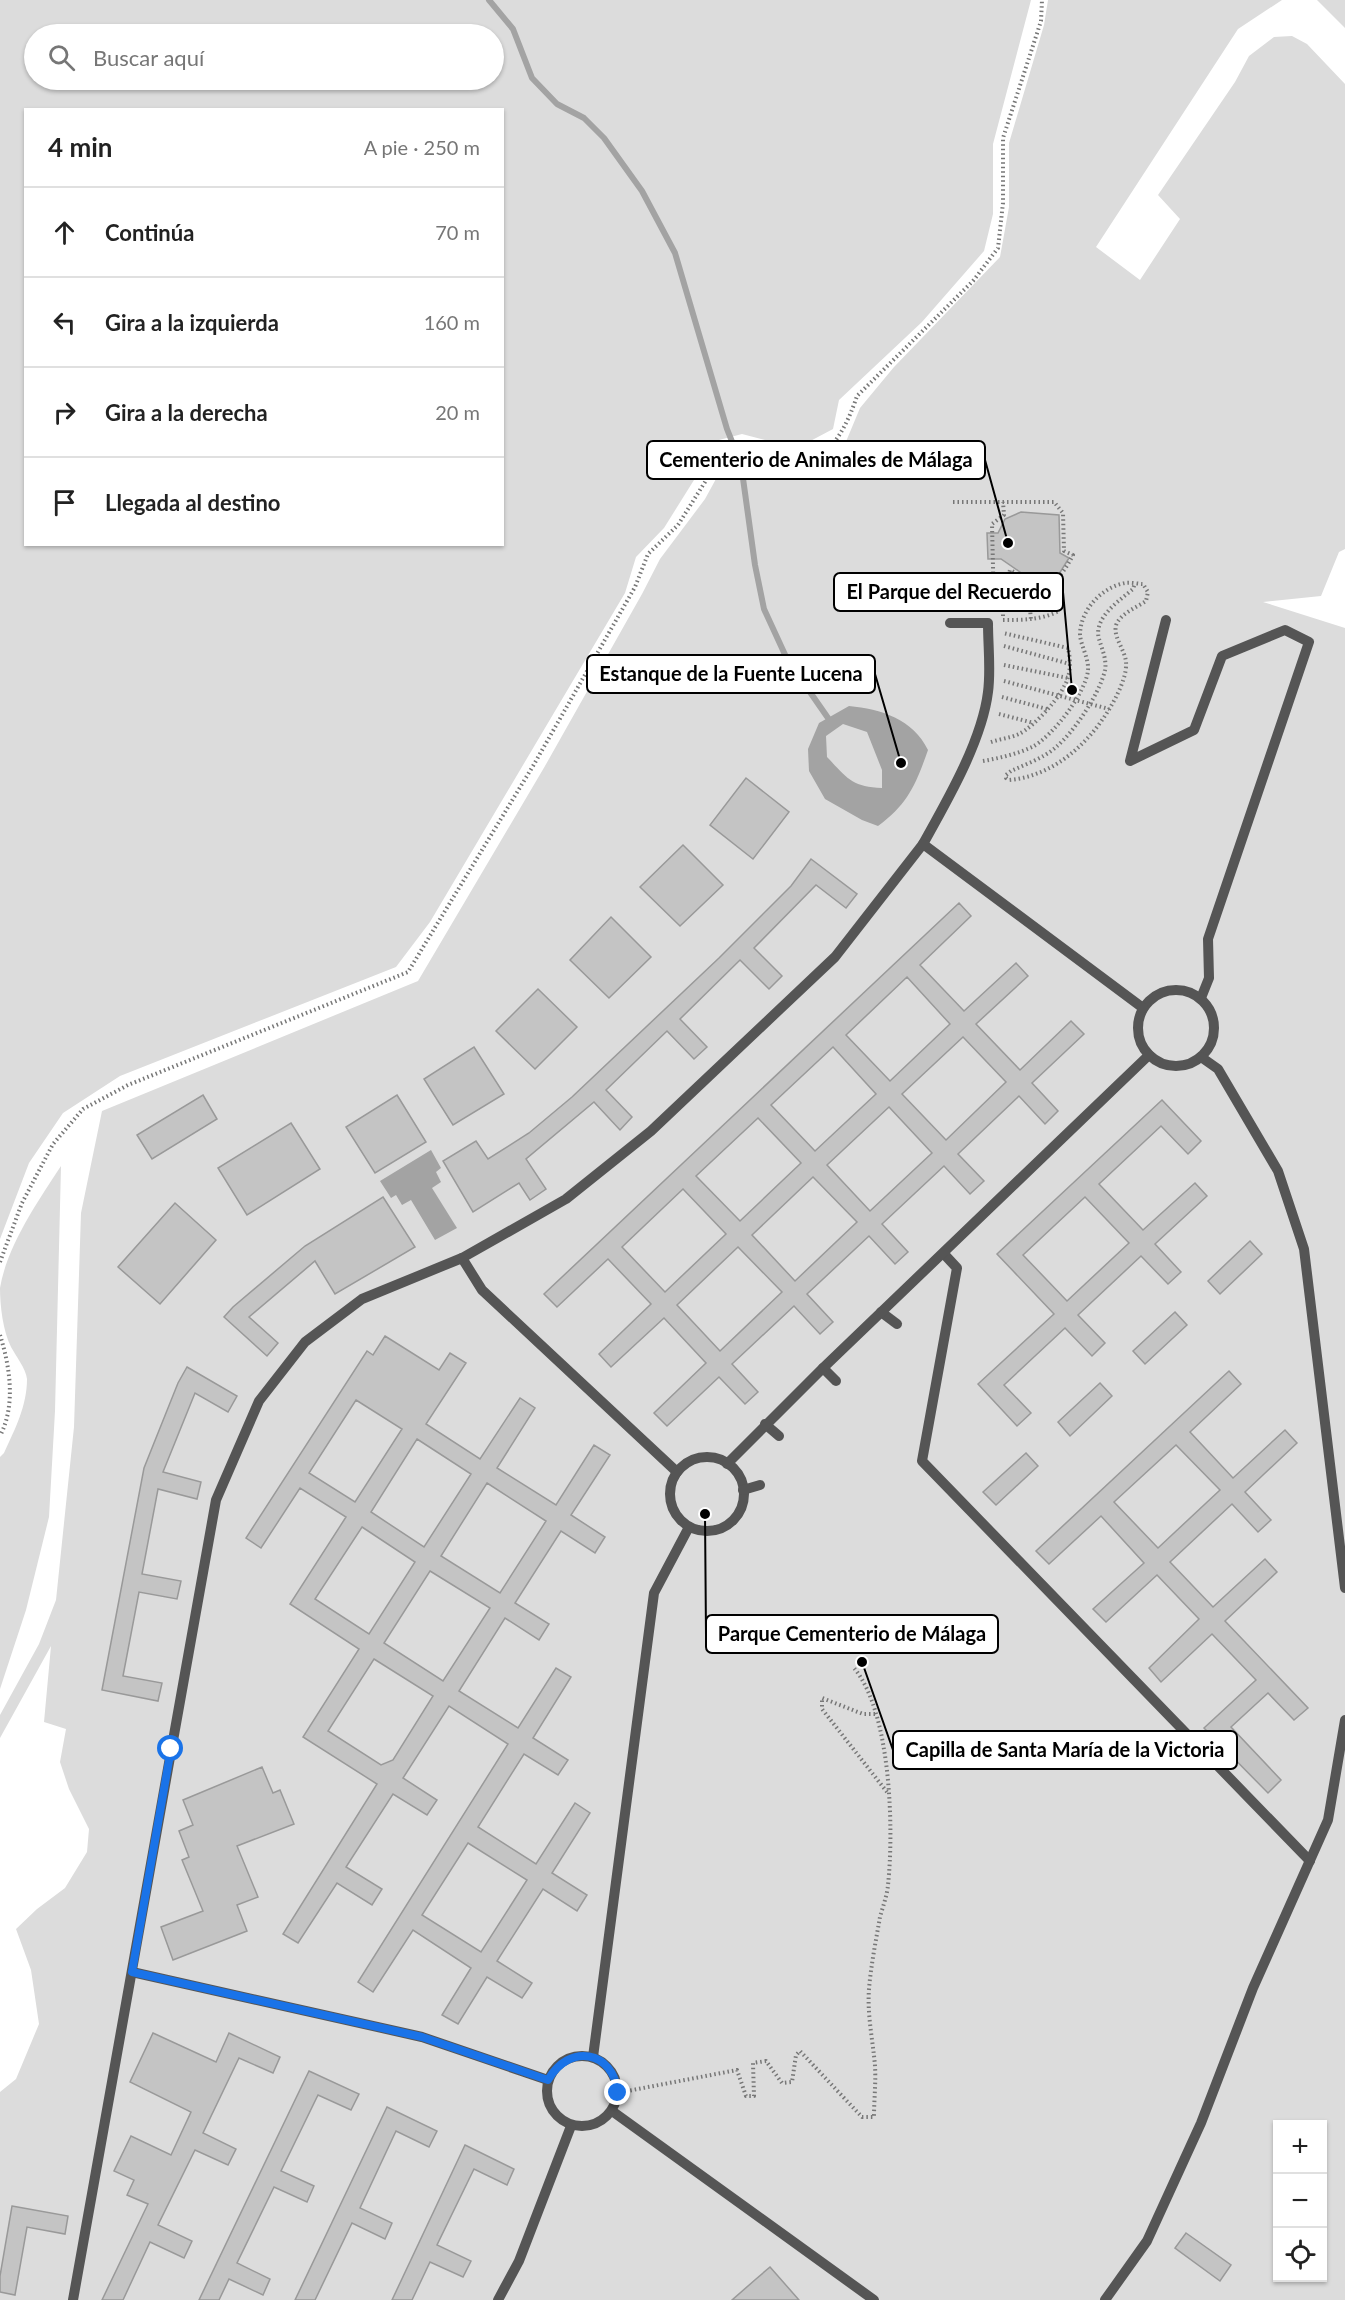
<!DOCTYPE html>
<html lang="es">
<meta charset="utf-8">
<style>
:root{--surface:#fff;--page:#f6f6f6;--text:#222;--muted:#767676;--line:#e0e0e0}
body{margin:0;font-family:Lato,sans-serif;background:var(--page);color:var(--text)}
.controls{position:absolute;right:18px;bottom:18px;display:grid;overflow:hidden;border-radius:0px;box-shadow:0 2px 4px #0004}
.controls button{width:54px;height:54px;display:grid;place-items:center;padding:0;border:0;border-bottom:2px solid var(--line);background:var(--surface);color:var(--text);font:30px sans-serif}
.stop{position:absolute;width:18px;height:18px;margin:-14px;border:4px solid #1a73e8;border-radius:50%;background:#fff}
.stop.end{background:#1a73e8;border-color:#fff;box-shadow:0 2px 6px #0008}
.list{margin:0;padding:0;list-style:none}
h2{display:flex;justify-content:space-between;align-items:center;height:78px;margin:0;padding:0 24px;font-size:26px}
h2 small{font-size:20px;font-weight:400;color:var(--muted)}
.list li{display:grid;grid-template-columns:39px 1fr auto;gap:18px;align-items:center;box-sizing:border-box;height:90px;padding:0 24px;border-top:2px solid var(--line)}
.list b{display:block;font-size:22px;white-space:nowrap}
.list em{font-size:20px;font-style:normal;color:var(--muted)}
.icon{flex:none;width:33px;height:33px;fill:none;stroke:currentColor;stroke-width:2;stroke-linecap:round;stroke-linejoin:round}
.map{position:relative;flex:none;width:1345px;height:2300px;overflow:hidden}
.search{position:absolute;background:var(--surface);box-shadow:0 2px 4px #0004;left:24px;top:24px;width:480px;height:66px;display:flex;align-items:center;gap:15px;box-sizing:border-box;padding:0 21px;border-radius:33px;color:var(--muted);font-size:22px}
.panel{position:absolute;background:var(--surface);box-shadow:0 2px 4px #0004;left:24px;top:108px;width:480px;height:438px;border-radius:0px}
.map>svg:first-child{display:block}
.green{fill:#dcdcdc;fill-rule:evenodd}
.water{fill:#a3a3a3;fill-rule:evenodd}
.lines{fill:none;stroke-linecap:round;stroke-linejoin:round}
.stream{stroke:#a3a3a3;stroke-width:6}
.building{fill:#c4c4c4;stroke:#999;stroke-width:1.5;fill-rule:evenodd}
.path{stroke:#777;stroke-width:4;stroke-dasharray:1.5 3;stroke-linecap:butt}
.service{stroke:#555;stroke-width:10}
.route{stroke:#1a73e8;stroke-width:8}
.leader{fill:none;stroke:#000;stroke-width:2}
.callout-dot{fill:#000;stroke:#fff;stroke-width:2}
.callout{fill:#fff;stroke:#000;stroke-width:2}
.callout-label{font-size:20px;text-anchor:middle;font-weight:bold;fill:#000}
</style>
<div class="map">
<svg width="1345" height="2300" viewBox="0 0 1345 2300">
<rect width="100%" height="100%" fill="#fff"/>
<g class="green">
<path d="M0 0H1031L993 144V214L984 251 922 322 839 400 833 429 799 447 773 442 742 434 719 440 664 528 636 557 625 593 430 922 396 967 120 1076 63 1113 29 1163 0 1239ZM34 34H494V80H34ZM26 110H502V544H26Z"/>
<path d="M1048 0H1282L1238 29 1096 247 1140 280 1180 219 1158 195 1235 82 1249 56 1274 37 1292 36 1307 44 1345 84V549L1339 552 1321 596 1263 602 1345 628V2300H0V2092L16 2079 39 2024 31 1970 16 1929 37 1909 65 1888 87 1852 89 1829 69 1789 60 1762 66 1729 44 1722 51 1646 0 1738V1715L39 1644 56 1600 74 1427 81 1213 102 1111 418 981 545 766 642 594 660 559 705 499 728 457 748 450 769 465 810 472 833 464 845 444 860 408 894 367 1000 257 1009 207V143L1044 25ZM1278 2124H1322V2278H1278Z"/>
<polygon points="1317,0 1345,0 1345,28"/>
<path d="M61 1166 55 1411 49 1517 26 1610 0 1689V1457L4 1453C15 1429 27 1406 27 1379 26 1369 16 1356 11 1347 3 1331 0 1306 0 1288 7 1246 38 1201 61 1166Z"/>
</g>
<g class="water">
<path d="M849 706C881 709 913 719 928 750 916 784 908 804 878 826L862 820 825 799 809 771 808 749 819 723ZM843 724 867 732 882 770V788C852 787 847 778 827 757L826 736Z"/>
<polygon points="431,1150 441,1168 436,1172 441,1182 432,1188 457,1228 435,1240 411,1200 402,1205 396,1195 391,1198 380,1181"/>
</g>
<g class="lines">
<polyline class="stream" points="489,0 513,29 532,78 557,104 584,118 604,138 642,191 675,253 727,429 741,464 755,565 764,609 787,659 828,718"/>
</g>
<g class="building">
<polygon points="1021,512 1059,515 1060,553 1069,558 1059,574 1043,584 1040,576 1019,577 1020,572 1001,559 988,559 987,533 998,533 1005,519"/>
<polygon points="746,778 789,812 753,859 710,825"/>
<polygon points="683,845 723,885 680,926 640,887"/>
<polygon points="811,859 857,894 846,908 816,885 754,948 782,976 769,989 740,960 680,1019 707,1047 694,1059 667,1031 606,1090 632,1117 620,1130 594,1102 526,1159 546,1189 530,1200 519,1183 473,1212 443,1161 476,1141 488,1159 529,1133 572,1097 719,958 791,886"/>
<path d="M959 903 971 916 920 965 964 1011 1016 963 1028 976 976 1024 1020 1070 1071 1021 1084 1034 1032 1083 1058 1111 1045 1124 1019 1096 958 1154 984 1181 970 1194 944 1166 882 1224 908 1252 895 1264 869 1236 807 1294 833 1322 820 1334 794 1306 732 1364 758 1392 745 1404 719 1377 667 1426 654 1413 706 1363 664 1318 611 1367 599 1354 651 1304 608 1259 557 1307 544 1294ZM907 977 950 1024 890 1081 846 1035ZM963 1037 1006 1082 946 1140 902 1094ZM833 1047 876 1094 815 1151 771 1105ZM889 1107 932 1153 870 1211 827 1165ZM758 1118 801 1163 740 1221 696 1176ZM813 1177 857 1222 795 1281 752 1235ZM683 1189 726 1234 665 1292 622 1247ZM738 1247 782 1292 720 1351 677 1305Z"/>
<polygon points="611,917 651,957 609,998 570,960"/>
<polygon points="538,989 577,1027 535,1069 496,1031"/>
<polygon points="474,1047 504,1094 453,1125 424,1079"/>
<polygon points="203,1095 217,1119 152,1159 137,1135"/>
<polygon points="397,1095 426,1142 375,1173 346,1127"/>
<path d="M1162 1100 1201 1141 1188 1154 1161 1126 1099 1184 1143 1230 1195 1183 1207 1196 1155 1244 1181 1272 1168 1284 1141 1256 1078 1315 1105 1343 1092 1356 1065 1328 1004 1385 1031 1413 1017 1426 978 1384 1054 1314 997 1254ZM1085 1197 1129 1243 1067 1301 1023 1255Z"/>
<polygon points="291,1123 320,1169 247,1215 218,1168"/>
<polygon points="383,1197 415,1247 335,1294 315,1261 249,1317 278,1343 267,1356 224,1317 233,1307 305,1246"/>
<polygon points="175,1203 216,1240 160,1304 118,1267"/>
<polygon points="1250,1241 1262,1254 1220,1294 1208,1281"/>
<polygon points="1175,1312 1187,1325 1145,1364 1133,1351"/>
<path d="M385 1336 439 1370 450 1353 466 1363 426 1424 480 1459 520 1398 535 1408 497 1468 556 1505 594 1445 610 1455 571 1515 605 1537 595 1553 561 1531 515 1603 549 1624 539 1640 505 1618 459 1691 518 1728 556 1668 571 1677 533 1738 568 1760 558 1775 524 1754 478 1827 536 1864 575 1803 590 1813 552 1873 587 1895 577 1911 543 1889 497 1961 532 1983 522 1998 487 1977 458 2024 442 2015 471 1968 413 1930 373 1992 358 1982 508 1744 449 1706 403 1778 437 1800 427 1815 393 1794 346 1867 382 1889 372 1905 337 1883 298 1943 283 1934 377 1784 303 1737 359 1649 290 1604 346 1517 300 1488 261 1548 246 1538 367 1351 373 1355ZM356 1400 402 1429 355 1502 309 1473ZM417 1439 471 1474 424 1547 371 1512ZM487 1483 546 1521 500 1593 441 1556ZM362 1527 415 1562 369 1634 315 1599ZM430 1571 490 1608 443 1681 384 1643ZM374 1659 433 1696 393 1760 381 1765 328 1731ZM468 1843 527 1880 481 1952 422 1915Z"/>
<polygon points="187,1367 237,1396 228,1412 195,1393 163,1472 201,1482 197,1499 158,1489 142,1574 181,1581 177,1599 139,1592 123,1676 162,1683 158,1701 102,1690 144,1468 178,1383"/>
<path d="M1229 1371 1241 1384 1190 1432 1233 1478 1285 1430 1297 1443 1245 1492 1271 1520 1258 1532 1232 1504 1170 1562 1213 1607 1265 1559 1277 1572 1225 1621 1308 1708 1294 1720 1268 1693 1231 1727 1281 1780 1268 1793 1204 1728 1256 1680 1212 1634 1161 1682 1149 1668 1199 1619 1157 1575 1106 1622 1093 1609 1144 1563 1101 1516 1049 1564 1036 1551ZM1176 1445 1220 1490 1158 1548 1114 1502Z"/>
<polygon points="1100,1383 1112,1396 1070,1436 1058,1422"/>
<polygon points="1026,1453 1038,1466 996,1505 983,1492"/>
<polygon points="262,1767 273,1793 280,1790 294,1824 237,1846 258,1897 237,1905 247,1931 173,1960 161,1927 203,1911 182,1860 189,1857 179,1831 193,1825 183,1800"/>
<polygon points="153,2033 216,2062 229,2033 280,2057 273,2073 239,2058 203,2133 236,2149 228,2165 195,2150 158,2225 192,2241 184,2258 150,2242 123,2300 102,2300 148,2204 127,2195 134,2180 114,2171 131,2136 171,2155 191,2112 130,2082"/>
<polygon points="309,2071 359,2094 351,2110 318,2095 281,2171 314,2186 307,2202 274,2187 237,2263 270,2279 263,2295 229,2279 219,2300 199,2300"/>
<polygon points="387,2107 437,2131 429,2147 396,2131 360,2208 392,2223 385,2239 352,2223 315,2300 295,2300"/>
<polygon points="465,2145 514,2169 507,2185 474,2169 437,2245 471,2261 463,2277 430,2262 412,2300 392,2300"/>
<polygon points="12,2206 68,2216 65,2234 27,2227 15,2295 0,2292 0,2276"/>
<polygon points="1186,2233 1231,2265 1220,2281 1175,2248"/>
<polygon points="770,2267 799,2300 732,2300 756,2279"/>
</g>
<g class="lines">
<g class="path">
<path d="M953 502H1054L1063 513 1064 551 1073 555C1061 578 1054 584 1028 587L1031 620"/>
<polyline points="994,609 992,524 1004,515 1003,502"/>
<polyline points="1003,616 1003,598 1010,570 1014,572 1008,597 1012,599 1019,573"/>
<path d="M1003 620C1023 620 1041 620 1059 611L1047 585"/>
<polyline points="1004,646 1070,664"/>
<polyline points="1004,665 1068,678"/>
<polyline points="1004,681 1109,709"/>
<polyline points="1002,697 1047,709"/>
<polyline points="999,714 1034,723"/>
<path d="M991 742C1000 739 1010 738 1019 734 1035 726 1064 694 1068 677 1071 668 1070 657 1068 648L1003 633"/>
<path d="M983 761C1000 758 1017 754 1032 747 1052 737 1086 693 1088 670 1089 659 1081 646 1080 635 1080 610 1102 587 1125 583 1131 582 1138 584 1143 584L1148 592 1146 601C1137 607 1122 613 1117 623 1111 635 1125 649 1126 662 1127 673 1121 687 1116 697 1095 738 1057 776 1009 780L1006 778V775L1011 771C1026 764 1044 758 1056 747 1074 732 1100 693 1105 670 1107 660 1102 649 1099 639 1093 618 1119 601 1133 589L1135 583"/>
<path d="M0 1262 22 1203 53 1144 83 1109 128 1085 408 972 533 766 635 587 648 554 678 525 705 482 720 449C734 445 746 440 761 445 770 447 777 455 785 458 825 475 847 426 857 396L973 281 998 248 1003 203V138L1041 21 1042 0"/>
<path d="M0 1335C10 1367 16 1405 0 1436"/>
<polyline points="875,1714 863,1714 822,1698 822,1709 887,1792"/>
<path d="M617 2093 737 2070 746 2096H754L753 2063 766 2061 782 2083 792 2082 796 2055 800 2051 862 2117H874C874 2100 876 2083 875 2066 873 2041 867 2015 869 1989 871 1965 876 1940 880 1917 883 1906 887 1896 888 1885 894 1829 891 1712 854 1668"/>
</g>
<g class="service">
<polyline points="1166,620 1130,761 1194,730 1222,656 1285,630 1309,642 1208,939 1209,978 1201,998"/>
<path d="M923 844C947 801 982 741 988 692 991 670 988 646 988 623H950"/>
<circle cx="1176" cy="1028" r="38"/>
<polyline points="1201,1057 1218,1069 1278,1171 1304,1249 1345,1588"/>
<polyline points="944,1254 957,1268 922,1461 1310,1861"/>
<polyline points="462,1258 482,1290 677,1472"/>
<polyline points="881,1312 897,1324"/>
<polyline points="823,1368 836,1381"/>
<polyline points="765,1424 779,1436"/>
<circle cx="707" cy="1494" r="37"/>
<polyline points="727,1464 823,1368 1149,1055"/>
<polyline points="743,1490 760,1485"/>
<polyline points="132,1972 422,2037 548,2080"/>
<circle cx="582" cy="2091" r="35"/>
<polyline points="593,2057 654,1593 689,1527"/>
<polyline points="612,2111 874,2300"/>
<polyline points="73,2300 216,1500 259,1401 305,1342 362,1299 462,1258 566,1199 651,1131 835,957 923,844 1143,1008"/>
<polyline points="498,2300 519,2261 571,2126"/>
<polyline points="1105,2300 1147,2241 1201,2123 1253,1988 1328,1820 1345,1720"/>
</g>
</g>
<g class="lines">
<path class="route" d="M171 1749 132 1972 422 2037 548 2080C569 2043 613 2050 618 2093"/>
</g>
<path class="leader" d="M1008 543L985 460M1072 690L1063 592M901 763L875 674M705 1514L706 1634M862 1662L893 1750"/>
<g class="callout-dot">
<circle cx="1008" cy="543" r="6"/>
<circle cx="1072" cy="690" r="6"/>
<circle cx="901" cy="763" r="6"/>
<circle cx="705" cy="1514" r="6"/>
<circle cx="862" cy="1662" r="6"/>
</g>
<g class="callout">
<rect x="647" y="441" width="338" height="38" rx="6"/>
<rect x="834" y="573" width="229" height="38" rx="6"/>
<rect x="587" y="655" width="288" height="38" rx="6"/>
<rect x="706" y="1615" width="292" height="38" rx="6"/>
<rect x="893" y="1731" width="344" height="38" rx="6"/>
</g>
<g class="callout-label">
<text x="816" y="467">Cementerio de Animales de Málaga</text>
<text x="949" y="599">El Parque del Recuerdo</text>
<text x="731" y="681">Estanque de la Fuente Lucena</text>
<text x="852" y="1641">Parque Cementerio de Málaga</text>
<text x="1065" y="1757">Capilla de Santa María de la Victoria</text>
</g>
</svg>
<div class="controls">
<button>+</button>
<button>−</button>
<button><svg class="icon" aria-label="locate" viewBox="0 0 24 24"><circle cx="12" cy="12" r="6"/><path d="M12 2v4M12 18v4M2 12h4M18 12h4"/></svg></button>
</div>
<div class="stop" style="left:171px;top:1749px"></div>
<div class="stop end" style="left:618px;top:2093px"></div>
<div class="search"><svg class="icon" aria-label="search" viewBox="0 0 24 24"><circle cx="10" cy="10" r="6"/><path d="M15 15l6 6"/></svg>Buscar aquí</div>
<section class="panel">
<h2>4 min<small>A pie · 250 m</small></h2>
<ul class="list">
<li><svg class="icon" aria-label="ahead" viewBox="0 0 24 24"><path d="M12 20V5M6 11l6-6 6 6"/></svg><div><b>Continúa</b></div><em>70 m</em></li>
<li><svg class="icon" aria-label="left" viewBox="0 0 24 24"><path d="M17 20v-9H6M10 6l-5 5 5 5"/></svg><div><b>Gira a la izquierda</b></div><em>160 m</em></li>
<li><svg class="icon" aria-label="right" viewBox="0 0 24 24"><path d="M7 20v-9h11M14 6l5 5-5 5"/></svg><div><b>Gira a la derecha</b></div><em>20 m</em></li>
<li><svg class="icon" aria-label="arrive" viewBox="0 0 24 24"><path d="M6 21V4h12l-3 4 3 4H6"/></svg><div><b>Llegada al destino</b></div></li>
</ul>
</section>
</div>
